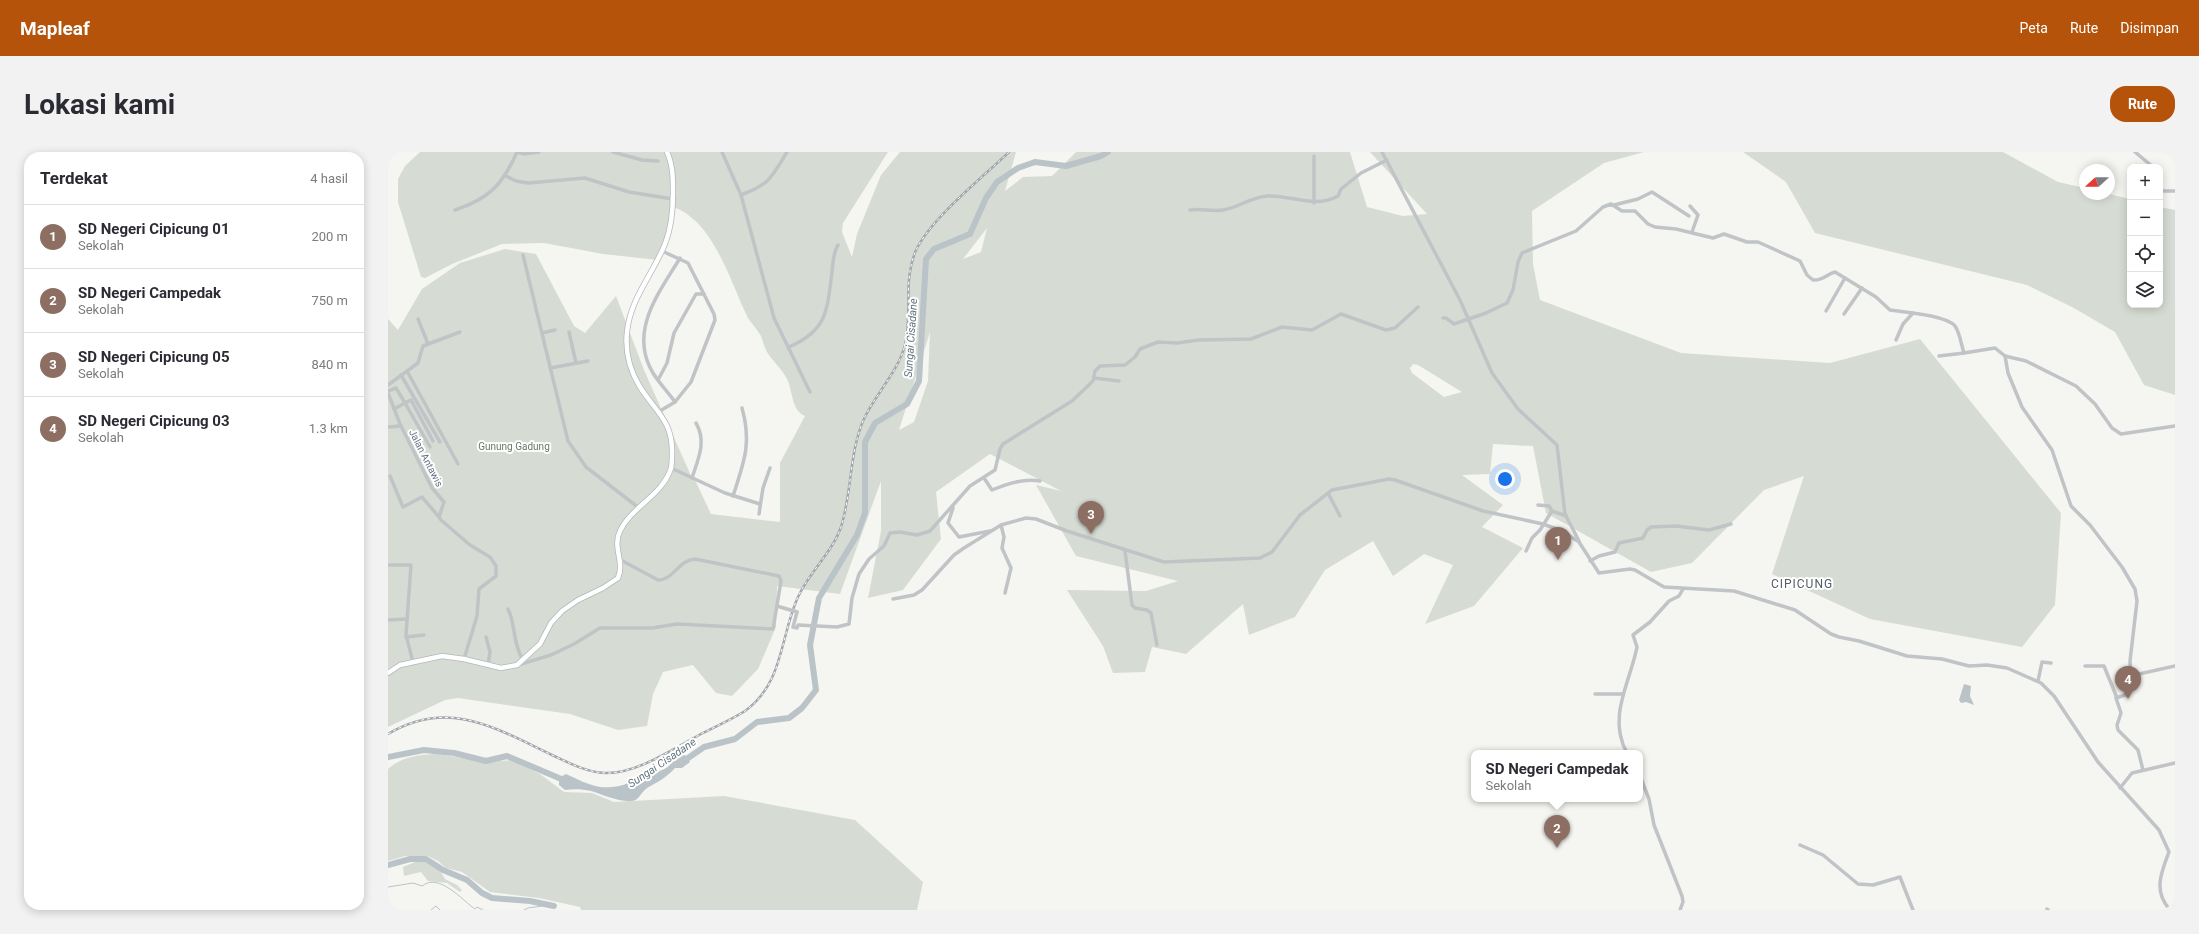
<!DOCTYPE html>
<html lang="id">
<meta charset="utf-8">
<style>
:root{--surface:#fff;--page:#f2f2f3;--text:#2b2b33;--muted:#7c7c81;--line:#e1e1e2;--accent:#b45309}
body{margin:0;font-family:Roboto,sans-serif;background:var(--page);color:var(--text)}
.controls{position:absolute;right:12px;top:12px;display:grid;overflow:hidden;border-radius:8px;box-shadow:0 2px 10px #0003}
.controls button{width:36px;height:36px;display:grid;place-items:center;padding:0;border:0;border-bottom:1px solid var(--line);background:var(--surface);color:var(--text);font:20px sans-serif}
.compass{position:absolute;left:1691px;top:12px;width:36px;height:36px;border-radius:50%;background:var(--surface);box-shadow:0 2px 10px #0003;rotate:249deg}
.you{position:absolute;left:1117px;top:327px;width:14px;height:14px;margin:-10px;border:3px solid #fff;border-radius:50%;background:#1a73e8;box-shadow:0 0 0 6px #1a73e833}
.badge{display:grid;place-items:center;width:26px;height:26px;border-radius:50%;background:var(--accent);color:#fff;font-size:13px;font-weight:700}
.pin{position:absolute;translate:-50% -33px;filter:drop-shadow(0 1px 2px #0008)}
.pin::after{content:'';position:absolute;top:21px;width:14px;height:12px;background:inherit;clip-path:polygon(0 0,100% 0,50% 100%)}
.popup{position:absolute;left:1083px;top:598px;width:172px;height:52px;box-sizing:border-box;display:grid;place-content:center;border-radius:8px;background:var(--surface);filter:drop-shadow(0 1px 3px #0005);font-size:13px;white-space:nowrap;color:var(--muted)}
.popup b{font-size:15px;color:var(--text)}
.popup::after{content:'';position:absolute;left:50%;top:100%;margin-left:-8px;border:8px solid transparent;border-top-color:var(--surface)}
.list{margin:0;padding:0;list-style:none}
h2{display:flex;justify-content:space-between;align-items:center;height:52px;margin:0;padding:0 16px;font-size:17px}
h2 small{font-size:13px;font-weight:400;color:var(--muted)}
.list li{display:grid;grid-template-columns:26px 1fr auto;gap:12px;align-items:center;box-sizing:border-box;height:64px;padding:0 16px;border-top:1px solid var(--line)}
.list b{display:block;font-size:15px;white-space:nowrap}
.list p{margin:0;font-size:13px;white-space:nowrap;color:var(--muted)}
.list em{font-size:13px;font-style:normal;color:var(--muted)}
.icon{flex:none;width:22px;height:22px;fill:none;stroke:currentColor;stroke-width:2;stroke-linecap:round;stroke-linejoin:round}
.map{position:relative;flex:none;width:1787px;height:758px;overflow:hidden;border-radius:16px}
header{display:flex;align-items:center;gap:24px;box-sizing:border-box;height:56px;padding:0 20px;background:var(--accent);color:#fff}
header strong{font-size:19px}
nav{display:flex;gap:22px;margin-inline-start:auto;font-size:14px}
.intro{display:flex;align-items:center;justify-content:space-between;box-sizing:border-box;height:96px;padding:0 24px}
h1{margin:0;font-size:28px}
.button{padding:10px 18px;border-radius:16px;background:var(--accent);color:#fff;font-size:14px;font-weight:700}
main{display:flex;gap:24px;padding:0 24px}
aside{flex:1;background:var(--surface);border-radius:16px;box-shadow:0 2px 10px #0003}
.map>svg:first-child{display:block}
.green{fill:#d6dcd3;fill-rule:evenodd}
.water{fill:#bac4c8}
.lines{fill:none;stroke-linecap:round;stroke-linejoin:round}
.stream{stroke:#bac4c8;stroke-width:1}
.river{stroke:#bac4c8;stroke-width:6}
.secondary-casing{stroke:#b3b7bb;stroke-width:6}
.street{stroke:#c0c4c7;stroke-width:3.5}
.secondary{stroke:#fff;stroke-width:4.5}
.rail-casing{stroke:#a2a7ac;stroke-width:2.5}
.rail{stroke:#fff;stroke-width:1;stroke-dasharray:3;stroke-linecap:butt}
.street-bridge{stroke:#c0c4c7;stroke-width:3.5}
.labels{text-anchor:middle;dominant-baseline:central;stroke-width:4;stroke-linejoin:round;paint-order:stroke}
.park-label{font-size:10px;fill:#687864;stroke:#fff}
.street-label{font-size:10px;fill:#667481;stroke:#fff}
.water-label{font-size:11px;font-style:italic;fill:#62757e;stroke:#fff}
.quarter-label{font-size:12px;letter-spacing:1px;fill:#535d66;stroke:#fff}
</style>
<header>
<strong>Mapleaf</strong>
<nav><a>Peta</a><a>Rute</a><a>Disimpan</a></nav>
</header>
<div class="intro"><h1>Lokasi kami</h1><a class="button">Rute</a></div>
<main>
<aside>
<h2>Terdekat<small>4 hasil</small></h2>
<ul class="list">
<li><span class="badge" style="background:#8d6e63">1</span><div><b>SD Negeri Cipicung 01</b><p>Sekolah</p></div><em>200 m</em></li>
<li><span class="badge" style="background:#8d6e63">2</span><div><b>SD Negeri Campedak</b><p>Sekolah</p></div><em>750 m</em></li>
<li><span class="badge" style="background:#8d6e63">3</span><div><b>SD Negeri Cipicung 05</b><p>Sekolah</p></div><em>840 m</em></li>
<li><span class="badge" style="background:#8d6e63">4</span><div><b>SD Negeri Cipicung 03</b><p>Sekolah</p></div><em>1.3 km</em></li>
</ul>
</aside>
<div class="map">
<svg width="1787" height="758" viewBox="0 0 1787 758">
<rect width="100%" height="100%" fill="#f5f5f2"/>
<g class="green">
<path d="M32 0H500L455 71 454 80 464 105 469 82 493 23 512 0H628L617 39 635 25 664 24 688 0H962L979 55 1015 64 1039 62 982 0H1256L1216 11 1144 59 1145 112 1152 148 1293 201 1442 211 1532 187 1673 361 1667 453 1634 495 1482 467 1384 422 1416 324 1376 338 1304 411 1263 420 1158 361 1145 294 1105 292 1102 322 1074 323 1115 353 1094 375 1135 396 1086 454 1037 472 1065 413 1036 402 1005 424 985 389 937 418 907 465 861 483 855 452 798 502 764 495 757 520 725 521 715 494 679 438 758 439 790 429 688 404 648 333 673 339 602 302 548 340 553 387 515 438 480 446 493 379V329L452 442 389 434 388 475 370 517 344 544 328 541 305 513 275 520 265 542 259 574 230 578 182 562 70 546 57 548 0 575V167L10 178 34 137 72 111 117 97 148 102 186 174 197 181 228 144 256 218 304 326 308 330 323 362 392 370V311L417 264C403 258 405 239 399 227 393 215 382 207 378 198 375 192 375 186 371 181 368 176 363 171 360 166 343 132 327 72 288 56L285 58 284 68 270 108 215 102 156 91 114 92 64 112 37 126 33 125 10 50V27L17 14ZM599 76 593 100 575 107ZM542 180 540 229 526 270 511 278ZM1025 212 1030 213 1074 240 1056 245 1024 221 1022 216Z"/>
<polygon points="1355,0 1615,0 1670,30 1697,36 1697,42 1721,42 1742,47 1742,153 1772,153 1772,55 1787,58 1787,243 1756,233 1727,180 1684,155 1639,133 1427,81 1398,30"/>
<path d="M50 602 98 610 125 608 152 622 176 640 204 641 226 650 336 644 467 668 535 730 529 758H193L192 755 151 746 102 740 74 720 58 716 50 709 40 704H17L0 709V617C15 604 30 603 50 602Z"/>
<polygon points="32,708 42,711 51,717 57,727 69,733 74,738 72,740 59,731 40,729 33,720 16,724 15,715"/>
</g>
<g class="water">
<polygon points="1576,532 1583,534 1582,544 1586,553 1578,550 1573,551 1571,548"/>
<path d="M297 603 302 610 294 616H287C279 625 270 630 259 636 255 639 252 644 249 647 240 654 213 642 203 639 194 637 185 637 177 638L171 633V626L178 622C189 627 200 633 212 635 221 636 232 635 240 631 243 629 246 625 250 624 262 621 282 621 286 605Z"/>
</g>
<g class="lines">
<g class="stream">
<path d="M0 735 25 731 34 734C51 720 75 749 87 757L89 755 95 758"/>
<polyline points="43,758 48,754 52,758"/>
<polyline points="136,758 140,756 161,753"/>
</g>
<g class="river">
<polyline points="0,605 36,598 66,601 98,609 119,604 178,629"/>
<polyline points="293,611 316,595 347,587 369,570 401,566 414,556 428,538 422,493 431,446 469,383 477,361 477,290 487,271 519,252 531,229 538,107 546,97 582,82 598,46 609,30 630,16 647,10 678,14 713,4 720,0"/>
<polyline points="0,713 22,707 38,707 55,718 79,728 94,741 104,746 142,749 166,754"/>
</g>
<g class="secondary-casing">
<path id="secondary" d="M0 521 12 513 54 504 76 507 113 516 129 513 152 492 163 471 174 459 190 448 215 436 230 426C237 410 224 395 232 379 243 355 275 343 283 316 284 311 284 305 284 301 285 269 267 259 252 235 242 219 237 199 239 180 242 147 265 122 277 92 283 77 285 58 285 41 285 27 285 13 279 0"/>
</g>
<g class="street">
<polyline points="129,0 136,2 151,0"/>
<polyline points="225,0 254,8 270,9"/>
<path d="M334 0 353 43C382 32 383 26 399 0"/>
<polyline points="994,0 1072,148 1104,221 1130,257 1169,293 1177,362 1191,389"/>
<polyline points="1747,0 1765,15"/>
<polyline points="926,4 926,51"/>
<polyline points="118,24 128,29 140,31 197,26 241,40 285,47"/>
<polyline points="1772,39 1787,39"/>
<polyline points="353,43 386,166 422,240"/>
<polyline points="1226,53 1250,47 1264,40 1301,64"/>
<polyline points="1302,54 1310,63 1304,80"/>
<polyline points="1772,56 1773,62"/>
<path d="M67 58C101 47 115 32 129 0"/>
<path d="M802 58C814 56 824 60 835 58 850 56 863 45 879 44 904 43 927 57 950 44L953 37 973 21 999 8"/>
<polyline points="135,103 180,289 198,315 251,356"/>
<polyline points="1438,159 1457,126"/>
<polyline points="1456,162 1474,136"/>
<path d="M1055 166H1058L1066 172 1098 161 1119 151 1125 138 1130 110 1134 101 1188 79 1215 55 1223 52 1234 59H1247L1260 72 1267 75 1288 77 1325 86 1336 82 1359 90H1370L1412 109 1419 123 1425 128C1434 129 1439 122 1447 120L1488 145 1502 158C1515 160 1558 163 1567 174 1572 181 1573 192 1576 201L1607 196 1617 204 1638 209 1688 234 1707 252 1724 276 1733 282 1787 274"/>
<polyline points="30,167 40,192"/>
<polyline points="181,180 188,211"/>
<polyline points="154,181 167,178"/>
<polyline points="1508,188 1515,172 1525,161"/>
<path d="M401 195C440 178 439 158 444 120 445 110 445 101 450 93"/>
<polyline points="1551,204 1576,201"/>
<polyline points="1617,204 1620,221 1634,255 1664,298 1683,354 1702,373 1734,415 1747,437 1749,449 1742,509 1743,538 1740,542 1728,546 1733,561 1729,573 1730,578 1750,598 1755,618"/>
<polyline points="162,216 200,209"/>
<polyline points="19,219 70,312"/>
<polyline points="13,223 52,290"/>
<polyline points="706,226 731,229"/>
<polyline points="270,228 279,211 286,181 308,142 316,142"/>
<polyline points="0,233 30,211 35,194 72,180"/>
<polyline points="0,239 8,236 17,251 23,248 45,289"/>
<polyline points="0,241 12,272 44,336 56,350 51,365 53,368 82,393 102,405 108,414 108,424 91,437 89,464 76,507"/>
<path d="M287 250C280 240 271 231 265 221 240 179 271 141 292 106"/>
<polyline points="6,257 17,251 42,295"/>
<polyline points="272,259 287,250 303,230 327,168 326,162 300,111 274,99"/>
<polyline points="0,275 13,274"/>
<polyline points="283,316 337,341 372,352"/>
<polyline points="2,324 15,355 34,345 51,365"/>
<path d="M304 326C310 307 319 290 308 271"/>
<path d="M596 326 604 338C619 332 636 326 652 329"/>
<polyline points="940,341 952,364"/>
<path d="M345 344C356 310 364 291 354 256"/>
<polyline points="1150,353 1161,354 1164,359 1178,364"/>
<polyline points="565,356 560,371 571,385 602,379"/>
<polyline points="371,362 375,336 382,316"/>
<polyline points="613,373 616,385 614,396 623,416 617,441"/>
<polyline points="737,399 744,453 747,456 759,458 763,461 769,493"/>
<polyline points="1138,399 1144,386 1152,378 1164,359"/>
<polyline points="1202,409 1211,404 1227,400 1231,391 1255,386 1259,378 1263,375 1288,374 1321,378 1343,372"/>
<polyline points="0,413 23,413 18,483 25,510"/>
<path d="M505 447 526 443 534 438 566 403 576 396 613 373 638 366 648 367 679 379 776 410 872 406 884 400 912 363 944 338 1001 327 1007 328 1095 359 1155 372 1174 379 1191 390 1211 421 1242 417 1247 418 1276 435 1346 439 1407 458 1443 482 1451 485 1471 489 1519 504 1554 507 1581 514 1599 513 1619 516 1653 531 1666 544 1710 610 1771 678 1781 700C1773 721 1765 739 1782 758"/>
<path d="M120 457C128 473 124 490 135 508"/>
<polyline points="409,460 405,475 409,476 410,473 449,475 461,472 464,446 471,422 481,407 496,394 502,381 512,380 529,383 542,379 582,334 607,318 612,297 615,292 684,249 705,229 707,219 712,214 737,213 747,205 752,197 770,190 789,191 811,188 863,187 894,175 924,178 953,162 998,178 1007,176 1030,155"/>
<polyline points="0,468 19,467"/>
<polyline points="18,485 36,483"/>
<polyline points="98,485 102,500 100,513"/>
<path d="M130 513 163 503 186 492 212 476H264L289 472 385 477 393 429 391 424 307 407C290 408 286 428 270 428L231 407"/>
<polyline points="1697,514 1716,514 1729,546"/>
<polyline points="1742,524 1787,514"/>
<polyline points="1650,529 1654,510 1663,511"/>
<polyline points="1207,542 1235,542"/>
<path d="M1239 601C1219 565 1242 531 1249 495L1245 483 1262 470 1281 449 1291 444 1295 437"/>
<polyline points="1252,624 1261,647 1266,673 1294,744 1295,750 1292,758"/>
<polyline points="1732,636 1744,621 1787,611"/>
<polyline points="1412,693 1435,703 1470,732 1485,733 1512,725 1525,758"/>
<polyline points="1659,757 1660,758"/>
</g>
<use href="#secondary" class="secondary"/>
<g class="rail-casing">
<path id="rail" d="M0 582C61 546 107 576 164 603 181 611 198 620 217 621 248 622 285 597 311 583 326 575 343 568 357 559 396 531 392 484 410 445 421 420 444 401 453 375 464 340 461 303 475 269 487 242 509 222 517 193 525 161 514 127 529 96 546 64 594 26 621 0"/>
</g>
<use href="#rail" class="rail"/>
<polyline class="street-bridge" points="389,454 409,460"/>
</g>
<g class="labels">
<g class="park-label">
<text x="126" y="294">Gunung Gadung</text>
</g>
<g class="street-label">
<text transform="translate(38 306) rotate(63)">Jalan Antawis</text>
</g>
<g class="water-label">
<text transform="translate(523 186) rotate(-86)">Sungai Cisadane</text>
<text transform="translate(274 611) rotate(-34)">Sungai Cisadane</text>
</g>
<g class="quarter-label">
<text x="1414" y="432">CIPICUNG</text>
</g>
</g>
</svg>
<div class="controls">
<button>+</button>
<button>−</button>
<button><svg class="icon" aria-label="locate" viewBox="0 0 24 24"><circle cx="12" cy="12" r="6"/><path d="M12 2v4M12 18v4M2 12h4M18 12h4"/></svg></button>
<button><svg class="icon" aria-label="layers" viewBox="0 0 24 24"><path d="M12 4l9 5-9 5-9-5zM3 14l9 5 9-5"/></svg></button>
</div>
<svg class="compass" viewBox="-18 -18 36 36"><path d="M0-13l5 13h-10z" fill="#e53935"/><path d="M0 13l5-13h-10z" fill="#7c7c81"/></svg>
<div class="you"></div>
<div class="pin badge" style="left:1170px;top:408px;background:#8d6e63">1</div>
<div class="pin badge" style="left:1169px;top:696px;background:#8d6e63">2</div>
<div class="popup"><b>SD Negeri Campedak</b>Sekolah</div>
<div class="pin badge" style="left:703px;top:382px;background:#8d6e63">3</div>
<div class="pin badge" style="left:1740px;top:547px;background:#8d6e63">4</div>
</div>
</main>
